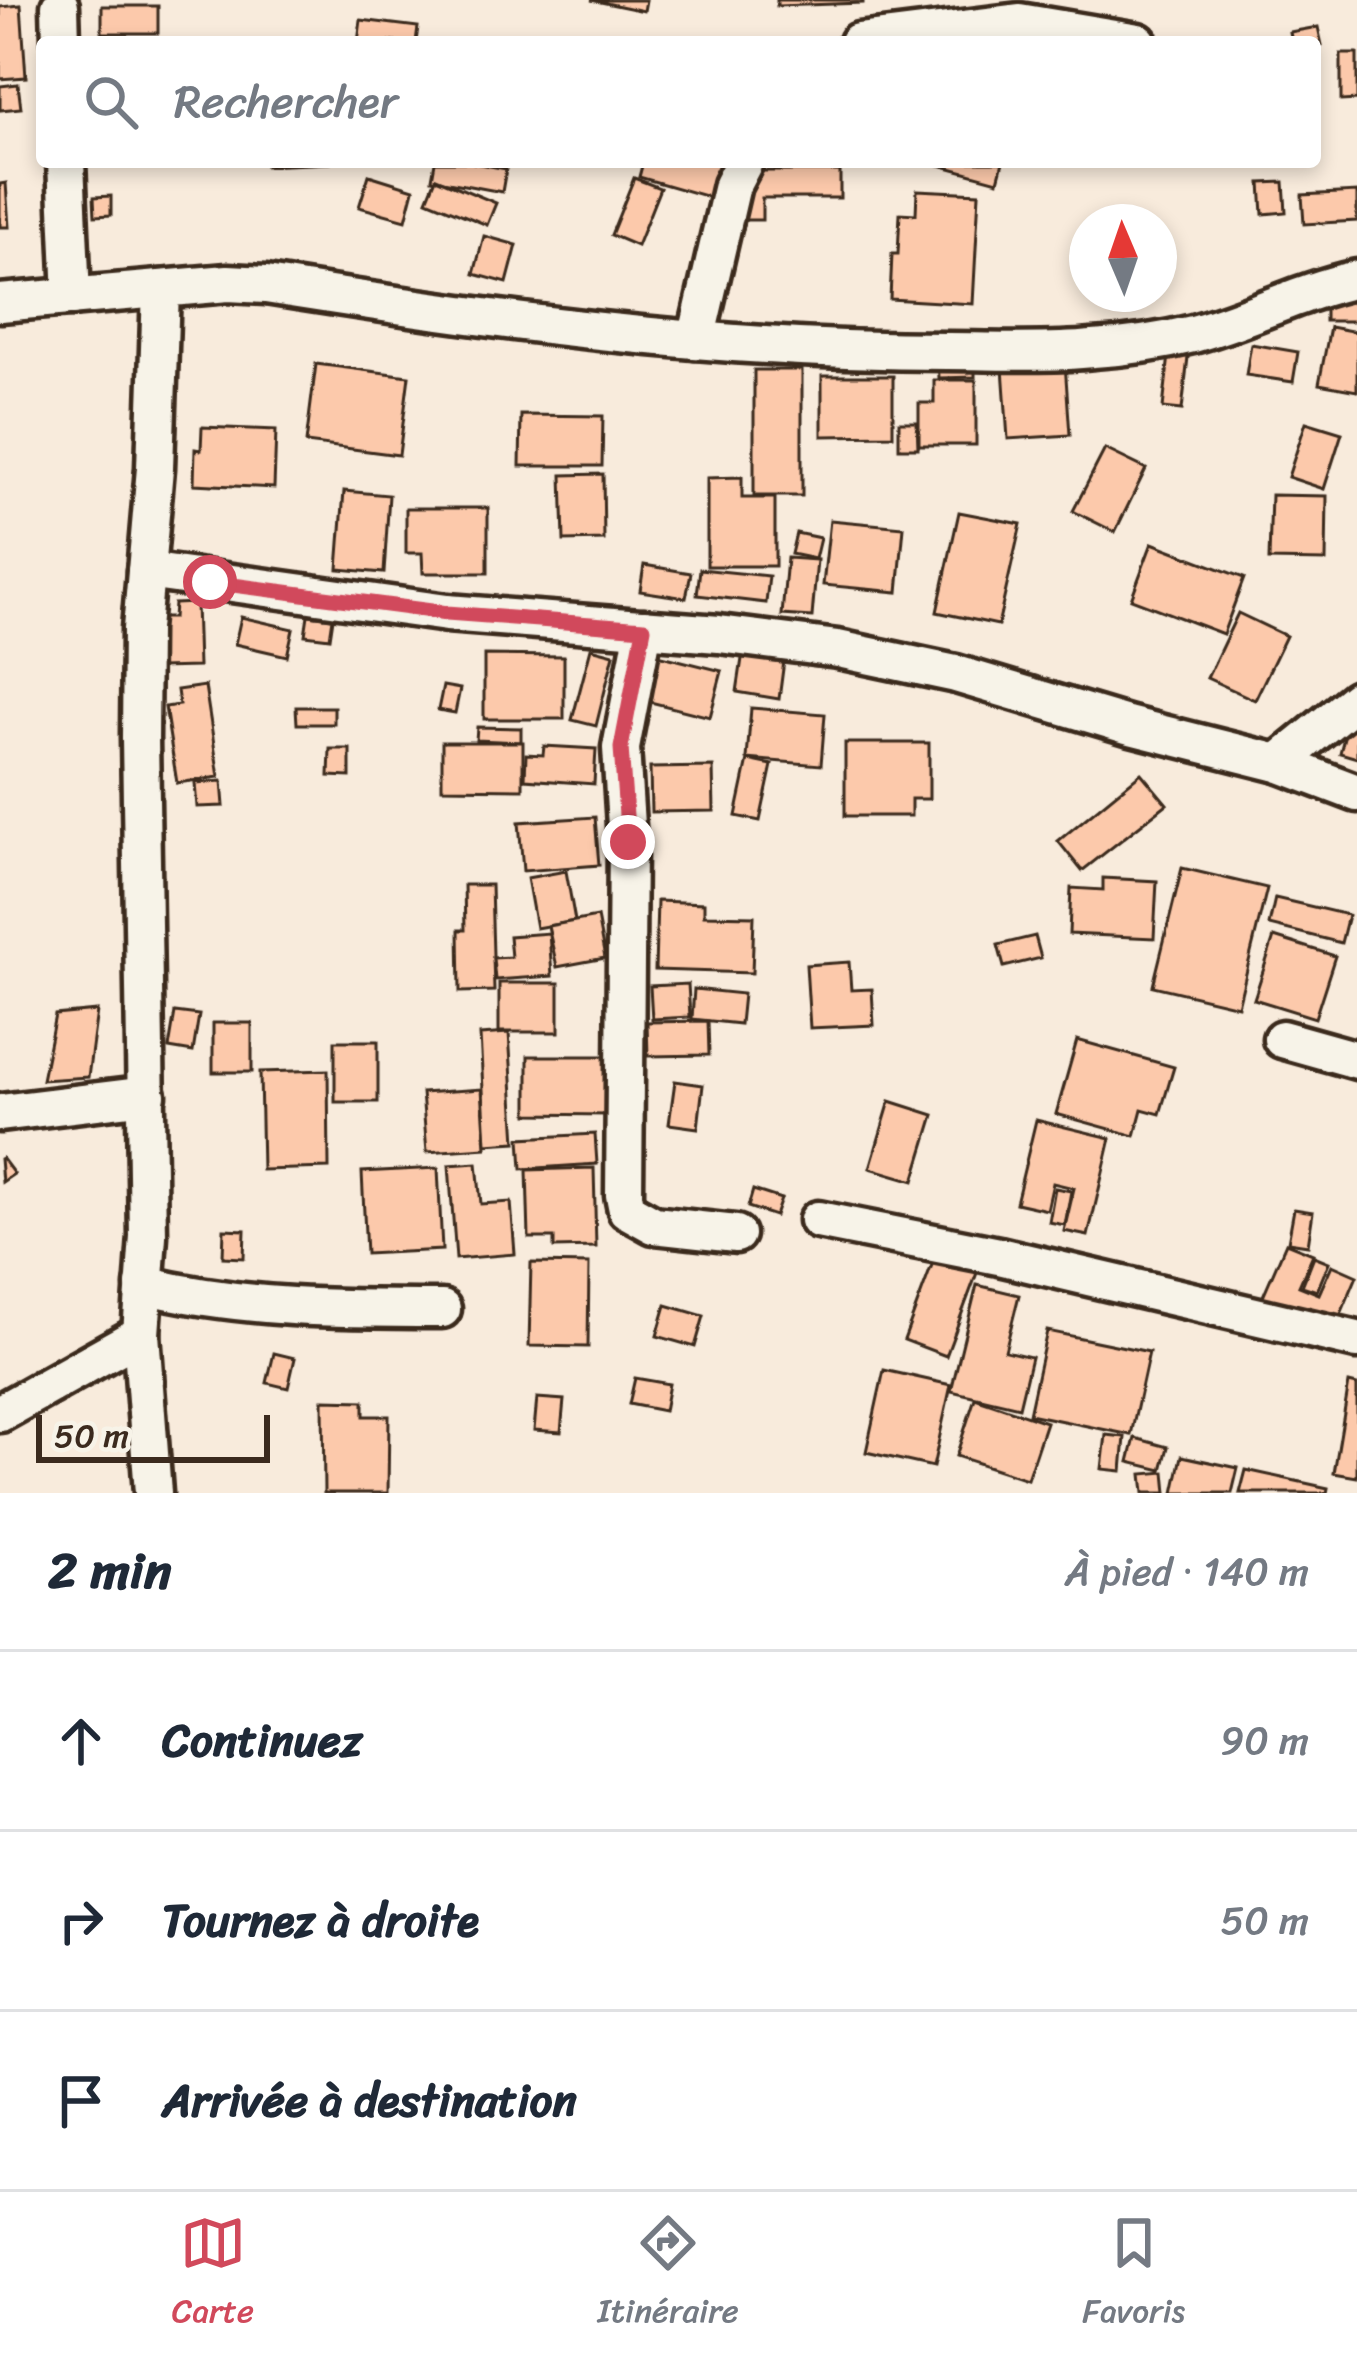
<!DOCTYPE html>
<html lang="fr">
<meta charset="utf-8">
<style>
:root{--surface:#fff;--page:#f2f2f3;--text:#1f2937;--muted:#747a83;--line:#e0e1e3;--accent:#d1495b}
body{margin:0;font-family:Sriracha,sans-serif;background:var(--page);color:var(--text)}
.compass{position:absolute;left:1069px;top:204px;width:108px;height:108px;border-radius:50%;background:var(--surface);box-shadow:0 6px 18px #0003;rotate:358deg}
.scale{position:absolute;left:36px;bottom:30px;width:234px;box-sizing:border-box;padding-left:12px;border:6px solid #3b2a1e;border-top:0;font-size:33px;line-height:42px;white-space:nowrap;color:#3b2a1e;-webkit-text-stroke:9px #f7f3e8;paint-order:stroke}
.stop{position:absolute;width:36px;height:36px;margin:-27px;border:9px solid #d1495b;border-radius:50%;background:#fff}
.stop.end{background:#d1495b;border-color:#fff;box-shadow:0 3px 12px #0008}
.list{margin:0;padding:0;list-style:none}
h2{display:flex;justify-content:space-between;align-items:center;height:156px;margin:0;padding:0 48px;font-size:51px}
h2 small{font-size:39px;font-weight:400;color:var(--muted)}
.list li{display:grid;grid-template-columns:78px 1fr auto;gap:36px;align-items:center;box-sizing:border-box;height:180px;padding:0 48px;border-top:3px solid var(--line)}
.list b{display:block;font-size:45px;white-space:nowrap}
.list em{font-size:39px;font-style:normal;color:var(--muted)}
.icon{flex:none;width:66px;height:66px;fill:none;stroke:currentColor;stroke-width:2;stroke-linecap:round;stroke-linejoin:round}
.map{position:relative;flex:none;width:1357px;height:1493px;overflow:hidden}
.search{position:absolute;background:var(--surface);box-shadow:0 6px 18px #0003;left:36px;right:36px;top:36px;height:132px;display:flex;align-items:center;gap:30px;box-sizing:border-box;padding:0 42px;border-radius:12px;color:var(--muted);font-size:45px}
.sheet{height:696px;background:var(--surface)}
nav{display:flex;justify-content:space-around;align-items:center;box-sizing:border-box;height:168px;border-top:3px solid var(--line);background:var(--surface);font-size:33px;color:var(--muted)}
nav a{display:grid;justify-items:center;gap:6px}
nav .on{color:var(--accent)}
.map>svg:first-child{display:block}
.building{fill:#fcc9ab;stroke:#3b2a1e;stroke-width:3}
.lines{fill:none;stroke-linecap:round;stroke-linejoin:round}
.minor-casing{stroke:#3b2a1e;stroke-width:45}
.minor{stroke:#f7f3e8;stroke-width:36}
.route{stroke:#d1495b;stroke-width:15}
</style>
<div class="map">
<svg width="1357" height="1493" viewBox="0 0 1357 1493">
<rect width="100%" height="100%" fill="#f8ebdc"/>
<filter id="ink" filterUnits="userSpaceOnUse"><feTurbulence type="fractalNoise" baseFrequency=".00833" numOctaves="2"/><feDisplacementMap in="SourceGraphic" scale="24" xChannelSelector="R" yChannelSelector="G"/><feConvolveMatrix kernelMatrix="1 2 1 2 8 2 1 2 1" color-interpolation-filters="sRGB"/></filter>
<g filter="url(#ink)">
<g class="building">
<polygon points="591,0 646,0 644,11"/>
<polygon points="777,0 863,0 863,3 777,6"/>
<polygon points="21,5 26,77 0,79 0,7"/>
<rect x="102" y="6" width="56" height="27"/>
<polygon points="361,20 418,27 416,42 358,42"/>
<polygon points="1318,27 1322,45 1292,42 1290,32"/>
<polygon points="1341,54 1357,54 1357,100 1341,101"/>
<polygon points="18,84 21,108 0,110 0,86"/>
<polygon points="265,162 330,162 330,163 266,166"/>
<polygon points="435,162 469,162 506,169 502,192 432,179"/>
<polygon points="643,162 724,162 712,198 639,177"/>
<polygon points="788,162 848,162 848,167 788,166"/>
<polygon points="940,162 1003,162 998,181 939,165"/>
<polygon points="740,171 840,171 840,198 762,198 762,220 740,220"/>
<polygon points="369,175 414,189 406,220 359,207"/>
<polygon points="436,178 496,203 487,225 427,200"/>
<polygon points="634,178 660,188 637,246 611,235"/>
<polygon points="1284,182 1286,212 1263,214 1261,183"/>
<polygon points="6,183 9,227 0,227 0,184"/>
<polygon points="917,190 979,193 973,304 890,299 892,254 898,254 900,213 916,214"/>
<polygon points="1357,192 1357,221 1304,224 1302,195"/>
<polygon points="111,196 111,215 95,216 94,197"/>
<polygon points="484,236 517,245 507,283 474,274"/>
<polygon points="1357,275 1357,321 1325,321 1325,276"/>
<polygon points="1330,327 1357,332 1357,391 1319,384"/>
<polygon points="1251,344 1298,352 1293,382 1246,375"/>
<polygon points="1169,355 1188,357 1182,410 1163,408"/>
<polygon points="938,358 975,358 975,377 939,378"/>
<polygon points="1065,363 1070,435 1008,439 1003,368"/>
<polygon points="316,364 409,376 399,455 306,443"/>
<rect x="754" y="370" width="48" height="126"/>
<polygon points="822,376 893,376 893,435 822,436"/>
<polygon points="934,380 976,380 976,445 919,445 919,403 934,403"/>
<polygon points="521,415 603,416 602,466 520,466"/>
<polygon points="899,422 917,422 918,448 899,448"/>
<polygon points="1306,422 1342,433 1324,489 1288,477"/>
<polygon points="202,427 276,430 274,488 194,484 195,449 201,450"/>
<polygon points="1105,449 1146,469 1115,532 1073,511"/>
<polygon points="603,474 604,540 564,541 562,475"/>
<polygon points="742,477 742,498 775,498 775,566 707,566 707,478"/>
<polygon points="344,491 389,495 384,573 338,569"/>
<polygon points="1271,495 1327,496 1326,561 1269,560"/>
<polygon points="406,508 488,508 488,573 423,573 422,553 406,553"/>
<polygon points="959,512 1021,524 998,625 937,612"/>
<polygon points="830,520 904,527 898,592 823,585"/>
<polygon points="796,533 820,538 815,559 791,554"/>
<polygon points="1152,543 1244,578 1223,634 1131,599"/>
<polygon points="787,558 817,560 812,617 782,615"/>
<polygon points="644,565 691,573 686,598 640,591"/>
<polygon points="700,569 769,576 766,603 697,595"/>
<polygon points="196,603 198,667 158,668 156,618 173,618 174,604"/>
<polygon points="1238,613 1286,636 1255,700 1207,678"/>
<polygon points="308,615 333,618 330,638 305,635"/>
<polygon points="241,617 293,629 287,656 235,644"/>
<polygon points="746,632 787,638 779,699 737,692"/>
<polygon points="591,648 614,654 596,726 572,720"/>
<polygon points="654,654 722,671 710,717 642,700"/>
<polygon points="484,655 564,656 564,719 484,719"/>
<polygon points="205,686 219,777 177,783 165,707 179,705 177,690"/>
<polygon points="443,686 460,689 455,713 438,710"/>
<polygon points="1357,686 1357,758 1340,753"/>
<polygon points="296,707 334,707 334,724 297,724"/>
<polygon points="751,708 825,714 821,765 747,759"/>
<polygon points="477,727 521,728 521,742 476,740"/>
<polygon points="442,742 523,742 523,789 442,788"/>
<polygon points="845,743 929,743 929,799 911,799 911,816 845,816"/>
<polygon points="544,746 596,749 594,784 525,779 526,754 543,755"/>
<polygon points="330,749 350,749 350,777 329,776"/>
<polygon points="748,760 772,765 760,821 736,816"/>
<polygon points="713,767 714,811 651,812 650,768"/>
<polygon points="1141,773 1167,804 1082,871 1058,841"/>
<polygon points="222,781 224,806 197,807 195,783"/>
<polygon points="595,817 599,865 523,871 519,822"/>
<polygon points="1182,868 1267,888 1238,1006 1153,986"/>
<polygon points="566,871 575,921 536,928 527,878"/>
<polygon points="1103,878 1157,881 1154,938 1069,934 1071,888 1103,890"/>
<polygon points="464,885 491,885 494,991 460,992 459,930 465,930"/>
<polygon points="1275,898 1348,915 1341,943 1269,925"/>
<polygon points="657,901 704,903 704,915 754,916 752,973 655,970"/>
<polygon points="597,917 605,958 557,967 548,926"/>
<polygon points="549,933 552,976 495,980 493,958 511,957 509,936"/>
<polygon points="1035,936 1041,958 1004,967 998,945"/>
<polygon points="1274,937 1335,956 1315,1018 1254,999"/>
<polygon points="849,962 851,990 872,989 874,1025 810,1028 806,965"/>
<rect x="499" y="983" width="60" height="49"/>
<polygon points="688,984 690,1017 652,1019 650,986"/>
<polygon points="694,989 743,994 740,1024 692,1019"/>
<polygon points="97,1011 88,1077 42,1080 55,1015"/>
<polygon points="175,1012 199,1015 193,1052 169,1048"/>
<polygon points="708,1021 709,1055 648,1056 647,1022"/>
<rect x="213" y="1023" width="39" height="49"/>
<polygon points="509,1033 516,1142 486,1144 480,1035"/>
<polygon points="1077,1040 1174,1067 1160,1114 1142,1109 1135,1136 1056,1114"/>
<rect x="335" y="1041" width="43" height="61"/>
<polygon points="528,1056 608,1056 607,1115 528,1114"/>
<polygon points="328,1070 329,1168 262,1170 260,1072"/>
<polygon points="675,1081 703,1085 698,1128 669,1124"/>
<polygon points="482,1089 486,1148 427,1152 422,1093"/>
<polygon points="890,1101 934,1115 914,1181 870,1168"/>
<polygon points="1036,1120 1111,1138 1088,1236 1064,1231 1074,1188 1053,1183 1047,1210 1016,1203"/>
<polygon points="595,1134 597,1164 522,1169 520,1138"/>
<polygon points="2,1158 14,1174 2,1182 0,1159"/>
<polygon points="477,1163 481,1204 511,1202 515,1254 456,1259 449,1165"/>
<polygon points="438,1168 442,1250 366,1254 362,1172"/>
<polygon points="594,1168 596,1247 554,1248 554,1238 529,1238 527,1170"/>
<polygon points="1055,1188 1071,1191 1065,1225 1049,1222"/>
<polygon points="753,1190 781,1199 775,1216 748,1207"/>
<polygon points="1294,1209 1313,1212 1308,1245 1288,1242"/>
<polygon points="224,1229 245,1230 244,1258 223,1257"/>
<polygon points="1286,1243 1313,1254 1299,1286 1319,1294 1332,1265 1357,1276 1333,1333 1260,1303"/>
<polygon points="936,1254 978,1270 946,1356 904,1340"/>
<polygon points="1314,1256 1329,1262 1317,1291 1302,1286"/>
<polygon points="531,1263 589,1264 588,1347 529,1346"/>
<polygon points="977,1285 1019,1295 1005,1351 1031,1357 1019,1407 951,1391"/>
<polygon points="666,1305 704,1316 695,1347 657,1336"/>
<polygon points="1047,1331 1149,1352 1131,1435 1029,1414"/>
<polygon points="274,1353 295,1358 288,1388 267,1383"/>
<polygon points="884,1370 951,1385 933,1467 866,1452"/>
<polygon points="635,1378 669,1384 664,1411 629,1404"/>
<polygon points="1349,1383 1357,1385 1357,1477 1334,1473"/>
<polygon points="537,1398 564,1400 561,1432 534,1430"/>
<polygon points="975,1398 1046,1422 1027,1479 956,1456"/>
<polygon points="323,1400 364,1401 364,1416 389,1416 388,1493 324,1493"/>
<polygon points="1106,1435 1125,1437 1122,1471 1102,1469"/>
<polygon points="1135,1438 1168,1447 1162,1470 1129,1462"/>
<polygon points="1182,1456 1238,1468 1232,1493 1174,1493"/>
<polygon points="1246,1470 1328,1488 1327,1493 1240,1493"/>
<polygon points="1165,1472 1167,1493 1144,1493 1142,1474"/>
</g>
<g class="lines">
<g class="minor-casing">
<g id="minor">
<polyline points="60,6 61,42"/>
<polyline points="858,42 1019,22 1138,42"/>
<polyline points="66,162 72,297"/>
<path d="M0 303 228 283 266 285C491 321 718 351 947 351 995 351 1045 354 1093 349 1126 347 1161 342 1193 334 1249 319 1300 291 1357 279"/>
<polyline points="696,340 732,185 744,162"/>
<polyline points="146,571 447,613 719,634 838,649 956,674 1127,725 1278,763 1357,793"/>
<polyline points="644,628 621,748 627,841 624,1195 627,1210 654,1225 736,1234"/>
<polyline points="1278,763 1357,699"/>
<polyline points="1282,1039 1357,1060"/>
<polyline points="0,1113 147,1095"/>
<polyline points="818,1220 999,1256 1357,1340"/>
<path d="M144 1285C243 1309 341 1309 442 1309"/>
<polyline points="0,1413 141,1334"/>
<polyline points="153,1493 141,1334 148,1236 140,738 141,629 155,468 161,289"/>
</g>
</g>
<use href="#minor" class="minor"/>
</g>
</g>
<g class="lines" filter="url(#ink)">
<polyline class="route" points="210,582 447,613 644,628 621,748 628,842"/>
</g>
</svg>
<svg class="compass" viewBox="-18 -18 36 36"><path d="M0-13l5 13h-10z" fill="#e53935"/><path d="M0 13l5-13h-10z" fill="#747a83"/></svg>
<div class="scale">50 m</div>
<div class="stop" style="left:210px;top:582px"></div>
<div class="stop end" style="left:628px;top:842px"></div>
<div class="search"><svg class="icon" aria-label="search" viewBox="0 0 24 24"><circle cx="10" cy="10" r="6"/><path d="M15 15l6 6"/></svg>Rechercher</div>
</div>
<section class="sheet">
<h2>2 min<small>À pied · 140 m</small></h2>
<ul class="list">
<li><svg class="icon" aria-label="ahead" viewBox="0 0 24 24"><path d="M12 20V5M6 11l6-6 6 6"/></svg><div><b>Continuez</b></div><em>90 m</em></li>
<li><svg class="icon" aria-label="right" viewBox="0 0 24 24"><path d="M7 20v-9h11M14 6l5 5-5 5"/></svg><div><b>Tournez à droite</b></div><em>50 m</em></li>
<li><svg class="icon" aria-label="arrive" viewBox="0 0 24 24"><path d="M6 21V4h12l-3 4 3 4H6"/></svg><div><b>Arrivée à destination</b></div></li>
</ul>
</section>
<nav>
<a class="on"><svg class="icon" aria-label="map" viewBox="0 0 24 24"><path d="M3 6l6-2 6 2 6-2v14l-6 2-6-2-6 2zM9 4v14M15 6v14"/></svg>Carte</a>
<a><svg class="icon" aria-label="directions" viewBox="0 0 24 24"><path d="M12 3l9 9-9 9-9-9zM9 14v-3h6M13 9l2 2-2 2"/></svg>Itinéraire</a>
<a><svg class="icon" aria-label="saved" viewBox="0 0 24 24"><path d="M7 4h10v16l-5-4-5 4z"/></svg>Favoris</a>
</nav>
